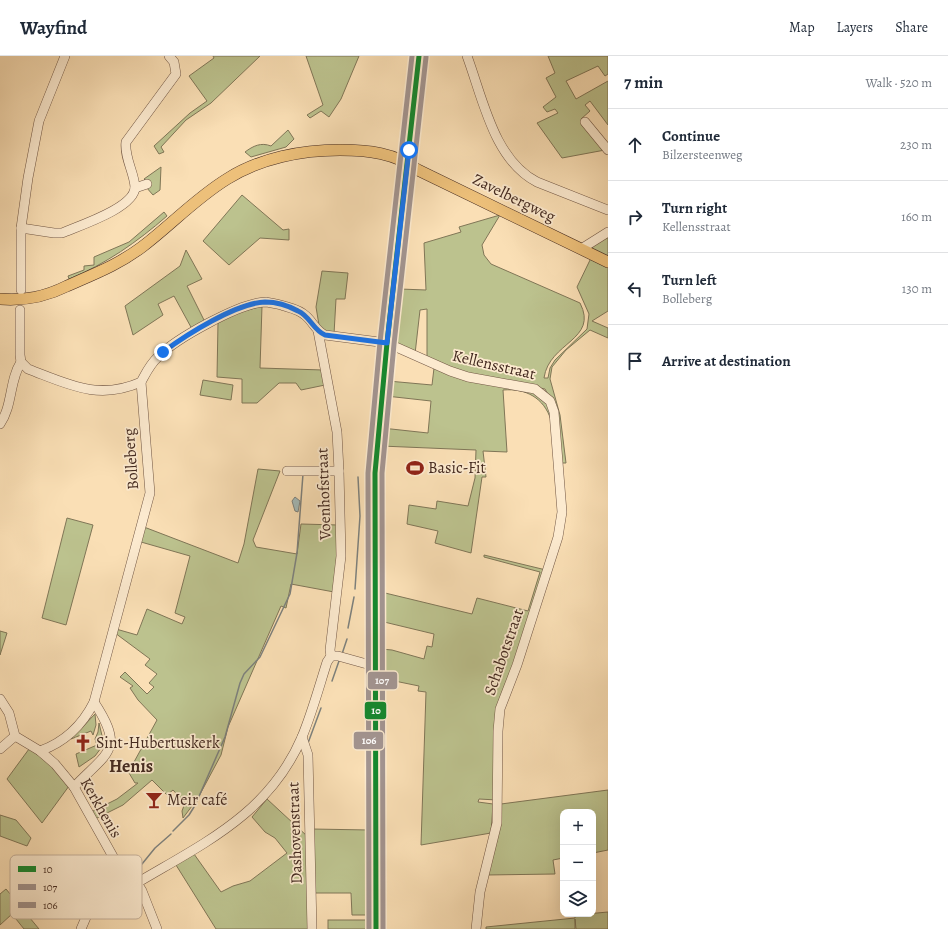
<!DOCTYPE html>
<meta charset="utf-8">
<style>
:root{--surface:#fff;--page:#f6f6f7;--text:#1f2937;--muted:#747a83;--line:#e0e1e3}
body{margin:0;font-family:Alegreya,serif;background:var(--page);color:var(--text)}
.controls{position:absolute;right:12px;bottom:12px;display:grid;overflow:hidden;border-radius:8px;box-shadow:0 4px 16px #0002}
.controls button{width:36px;height:36px;display:grid;place-items:center;padding:0;border:0;border-bottom:1px solid var(--line);background:var(--surface);color:var(--text);font:20px sans-serif}
.stop{position:absolute;width:12px;height:12px;margin:-9px;border:3px solid #1a73e8;border-radius:50%;background:#fff}
.stop.end{background:#1a73e8;border-color:#fff;box-shadow:0 1px 4px #0008}
.list{margin:0;padding:0;list-style:none}
h2{display:flex;justify-content:space-between;align-items:center;height:52px;margin:0;padding:0 16px;font-size:17px}
h2 small{font-size:13px;font-weight:400;color:var(--muted)}
.list li{display:grid;grid-template-columns:26px 1fr auto;gap:12px;align-items:center;box-sizing:border-box;height:72px;padding:0 16px;border-top:1px solid var(--line)}
.list b{display:block;font-size:15px;white-space:nowrap}
.list p{margin:0;font-size:13px;white-space:nowrap;color:var(--muted)}
.list em{font-size:13px;font-style:normal;color:var(--muted)}
.icon{flex:none;width:22px;height:22px;fill:none;stroke:currentColor;stroke-width:2;stroke-linecap:round;stroke-linejoin:round}
.map{position:relative;flex:none;width:608px;height:873px;overflow:hidden}
header{display:flex;align-items:center;gap:24px;box-sizing:border-box;height:56px;padding:0 20px;background:var(--surface);border-bottom:1px solid var(--line)}
header strong{font-size:19px}
nav{display:flex;gap:22px;margin-inline-start:auto;font-size:14px}
main{display:flex}
aside{flex:1;background:var(--surface)}
.map>svg:first-child{display:block}
.green{fill:#bcc28e;stroke:#807657}
.water{fill:#a3bab9;stroke:#7d807c}
.lines{fill:none;stroke-linecap:round;stroke-linejoin:round}
.stream{stroke:#7d807c;stroke-width:1.5}
.minor-casing{stroke:#725745;stroke-width:10}
.major-casing{stroke:#442a20;stroke-width:12}
.minor{stroke:#fceacf;stroke-width:9}
.major{stroke:#edc07a;stroke-width:11}
.bus-1-casing{stroke:#fceacf;stroke-width:8}
.bus-2-casing{stroke:#fceacf;stroke-width:8}
.bus-3-casing{stroke:#fceacf;stroke-width:8}
.bus-1{stroke:#15882e;stroke-width:5}
.bus-2{stroke:#a29490;stroke-width:5}
.bus-3{stroke:#a29490;stroke-width:5}
.route{stroke:#1a73e8;stroke-width:5}
.labels{text-anchor:middle;dominant-baseline:central;stroke-width:3.5;stroke-linejoin:round;paint-order:stroke}
.street-label{font-size:16px;fill:#442a20;stroke:#fceacf}
.poi-label{font-size:16px;fill:#442a20;stroke:#fceacf;text-anchor:start}
.quarter-label{font-size:18px;font-weight:bold;fill:#442a20;stroke:#fceacf}
.key{fill:#fceacf;stroke:#c5b09a;stroke-width:1}
.key-label{font-size:11px;fill:#442a20}
.line-badge{stroke:#fceacf;stroke-width:1.5}
.badge-label{font-size:11px;text-anchor:middle;font-weight:bold;fill:#fff}
</style>
<header>
<strong>Wayfind</strong>
<nav><a>Map</a><a>Layers</a><a>Share</a></nav>
</header>
<main>
<div class="map">
<svg width="608" height="873" viewBox="0 0 608 873">
<rect width="100%" height="100%" fill="#fadfb5"/>
<filter id="stains"><feTurbulence type="fractalNoise" baseFrequency=".005" numOctaves="4"/><feColorMatrix values="0 0 0 0 .2 0 0 0 0 .09 0 0 0 0 .02 0 0 0 .5 -.17"/></filter>
<radialGradient id="worn" r=".72"><stop offset=".6" stop-color="#630" stop-opacity="0"/><stop offset="1" stop-color="#630" stop-opacity=".3"/></radialGradient>
<g class="green">
<polygon points="213,0 260,0 211,47 186,64 161,91 164,96 159,98 154,90 190,57 207,45 189,20 214,2"/>
<polygon points="306,0 359,0 341,43 329,61 321,55 310,62 307,59 323,49"/>
<polygon points="548,0 608,0 608,18 605,20 598,10 566,25 576,43 608,25 608,69 590,45 585,49 590,55 581,63 605,94 562,102 537,67 558,57 555,53 547,56 543,51 556,41 546,22 555,17"/>
<path d="M288 74 294 83 286 91 251 101 245 96C253 90 261 86 271 90Z"/>
<polygon points="161,111 160,134 153,139 146,131 147,126 144,123"/>
<polygon points="242,139 283,174 289,173 289,184 260,182 229,209 203,185"/>
<path d="M164 156 167 160C137 186 106 208 69 223L68 220 84 214V210L94 209V201L129 186Z"/>
<path d="M500 159 482 189 484 199 491 208 580 247C599 284 549 286 544 322H548L550 312 555 304 587 273 589 258 577 231 591 202 608 211V255L592 265 608 272V282L590 274 566 294 552 311 550 323 560 359 566 407H562L554 350 545 333 464 317 427 302V253L420 254 415 298 393 287C395 268 402 252 400 233L426 234 424 187 461 176 459 171Z"/>
<polygon points="608,181 608,201 592,193 593,190"/>
<polygon points="186,194 202,223 187,230 205,266 192,273 174,240 158,248 163,259 133,279 125,250 180,210"/>
<polygon points="322,215 348,217 345,243 336,243 334,278 327,277 319,269 316,251"/>
<polygon points="262,250 260,312 323,314 325,329 301,334 296,327 279,327 257,347 242,347 242,323 217,321 218,267 237,257"/>
<path d="M434 312 530 332 550 347 551 364C544 342 526 332 503 334L507 396 483 395 486 421H482L471 497 435 487 438 475 407 468 409 449 436 453 437 445 468 450 475 422 476 394 381 390 382 372 428 377 431 345 386 340 388 325 432 329Z"/>
<polygon points="203,324 233,329 231,344 200,339"/>
<polygon points="258,413 280,415 253,484 256,491 297,498 301,468 338,469 338,492 334,536 291,528 286,552 281,550 228,671 221,699 198,742 183,762 182,755 185,747 173,734 167,739 152,724 123,749 95,763 91,756 117,743 138,727 135,727 126,712 134,706 157,664 138,644 130,632 133,630 120,621 125,616 147,638 154,631 149,627 157,618 145,609 150,603 115,577 116,573 137,579 147,553 182,568 185,561 175,557 190,500 141,486 144,471 238,507 244,488"/>
<polygon points="67,462 93,469 66,569 42,562"/>
<polygon points="484,499 546,514 501,645 497,744 479,743 478,746 493,748 491,777 421,789 426,636 418,635 419,630 380,622 381,593 392,594 424,603 427,590 432,591 434,578 380,565 381,536 472,558 477,542 528,555 540,516 484,501"/>
<polygon points="0,575 7,577 0,599"/>
<polygon points="95,658 96,669 93,679 91,675 71,683"/>
<polygon points="99,667 104,688 95,700 79,711 76,698 97,689 95,683 98,676"/>
<polygon points="29,693 44,702 69,730 42,767 7,723"/>
<polygon points="608,734 608,794 593,797 593,756 563,756 563,802 553,804 555,818 487,819 501,748"/>
<polygon points="267,743 307,780 309,873 216,873 176,809 194,798 221,836 233,830 250,825 287,797 275,782 265,776 252,761"/>
<polygon points="0,759 16,764 31,782 27,790 0,780"/>
<polygon points="312,773 369,774 369,859 352,859 351,837 313,837"/>
<polygon points="6,833 39,873 24,873 12,858 0,869 0,838"/>
<polygon points="608,856 608,873 576,873 575,863 575,873 486,873 486,871 575,862 575,859"/>
<rect x="328" y="864" width="41" height="9"/>
</g>
<polygon class="water" points="295,441 300,445 298,456 295,455 292,445"/>
<g class="lines">
<g class="stream">
<polyline points="355,533 360,460 358,421"/>
<polyline points="348,572 354,541"/>
<polyline points="342,598 347,583"/>
<polyline points="332,625 339,605"/>
<polyline points="308,687 321,652"/>
<polyline points="197,745 225,681 240,627 244,618 260,601 290,538 297,497 303,418"/>
<polyline points="173,775 189,759 194,751"/>
<polyline points="138,820 134,811 137,808 142,808 155,792 171,778"/>
</g>
<g class="minor-casing">
<g id="minor">
<path d="M467 0C483 43 494 104 537 126L608 154"/>
<polyline points="585,66 608,94"/>
<polyline points="135,132 147,128"/>
<path d="M21 172 54 177H62C78 170 135 152 135 131 134 116 124 101 126 86L176 18 174 6 169 0"/>
<polyline points="581,193 608,176"/>
<polyline points="21,234 21,172 28,122 39,65 65,0"/>
<path d="M20 254V299L21 306 28 313C68 328 98 345 141 326"/>
<polyline points="318,275 337,376 339,415 341,500 330,594 331,600"/>
<path d="M0 368C13 349 9 325 21 306"/>
<polyline points="287,415 339,415"/>
<polyline points="331,600 338,600 374,610"/>
<polyline points="0,643 9,657 15,680"/>
<polyline points="15,680 40,695 55,708 74,731 116,806 137,827 142,835 157,873"/>
<polyline points="302,681 308,699 312,873"/>
<polyline points="0,693 15,680"/>
<path d="M40 695C65 686 82 670 94 646L150 437 141 326C146 317 150 308 158 301 175 283 241 246 266 246 272 247 279 248 284 250 291 252 300 254 306 260 313 266 316 275 325 279L387 287 450 315 468 321 535 333 550 345 554 356 562 456 558 481 517 609 500 653 498 675 497 767 480 836 476 873"/>
<path d="M74 731C107 696 126 695 94 646"/>
<path d="M137 827C204 787 269 758 302 681 312 657 319 631 327 606L331 600"/>
<polyline points="81,873 99,831 116,806"/>
</g>
</g>
<g class="major-casing">
<g id="major">
<path d="M0 243C25 245 45 241 67 230 94 218 118 209 142 191 171 169 196 142 227 123 260 102 302 94 340 94 368 94 395 97 418 114L608 206"/>
<polyline points="376,873 374,497 375,417 387,287 419,0"/>
</g>
</g>
<use href="#minor" class="minor"/>
<use href="#major" class="major"/>
<g class="bus-1-casing">
<polyline id="bus-1" points="376,873 375,417 387,287 419,0"/>
</g>
<g class="bus-2-casing">
<polyline id="bus-2" points="383,873 382,417 394,288 426,1"/>
</g>
<g class="bus-3-casing">
<polyline id="bus-3" points="369,873 368,417 380,286 412,0"/>
</g>
<use href="#bus-1" class="bus-1"/>
<use href="#bus-2" class="bus-2"/>
<use href="#bus-3" class="bus-3"/>
</g>
<g class="lines">
<path class="route" d="M163 296C186 279 236 247 265 246 276 246 289 250 298 255 310 260 313 274 325 279L387 287 409 94"/>
</g>
<defs>
<g id="stadium-bare" transform="scale(1.38)"><path d="M0-5a6.5 5 0 1 0 0 10a6.5 5 0 1 0 0-10ZM-3.5-1.8h7v3.6h-7Z" fill="#8f2418" stroke="#fceacf" stroke-width="2.5" paint-order="stroke"/></g>
<g id="church-bare" transform="scale(1.38)"><path d="M-1.2-6h2.4v3.5h3.3v2.4h-3.3V6h-2.4V-.1h-3.3v-2.4h3.3Z" fill="#8f2418" stroke="#fceacf" stroke-width="2.5" paint-order="stroke"/></g>
<g id="bar-bare" transform="scale(1.38)"><path d="M-6-5H6L.8 .8V4.5H3.5V6h-7V4.5H-.8V.8Z" fill="#8f2418" stroke="#fceacf" stroke-width="2.5" paint-order="stroke"/></g>
</defs>
<g fill-rule="evenodd">
<use href="#stadium-bare" x="415" y="412"/>
<use href="#church-bare" x="83" y="687"/>
<use href="#bar-bare" x="154" y="744"/>
</g>
<g class="labels">
<g class="street-label">
<text transform="translate(514 142) rotate(26)">Zavelbergweg</text>
<text transform="translate(494 309) rotate(13)">Kellensstraat</text>
<text transform="translate(131 403) rotate(-94)">Bolleberg</text>
<text transform="translate(324 438) rotate(-92)">Voenhofstraat</text>
<text transform="translate(504 596) rotate(-71)">Schabotstraat</text>
<text transform="translate(101 752) rotate(60)">Kerkhenis</text>
<text transform="translate(295 777) rotate(-92)">Dashovenstraat</text>
</g>
<g class="poi-label">
<text x="428" y="412">Basic-Fit</text>
<text x="96" y="687">Sint-Hubertuskerk</text>
<text x="167" y="744">Meir café</text>
</g>
<g class="quarter-label">
<text x="131" y="710">Henis</text>
</g>
</g>
<rect x="10" y="799" width="132" height="64" rx="6" class="key"/>
<rect x="18" y="810" width="18" height="6" fill="#15882e"/>
<rect x="18" y="828" width="18" height="6" fill="#a29490"/>
<rect x="18" y="846" width="18" height="6" fill="#a29490"/>
<g class="key-label">
<text x="43" y="817">10</text>
<text x="43" y="835">107</text>
<text x="43" y="853">106</text>
</g>
<g class="line-badge">
<rect x="367" y="615" width="31" height="19" rx="4" fill="#a29490"/>
<rect x="364" y="645" width="23" height="19" rx="4" fill="#15882e"/>
<rect x="353" y="675" width="31" height="19" rx="4" fill="#a29490"/>
</g>
<g class="badge-label">
<text x="382" y="628">107</text>
<text x="376" y="658">10</text>
<text x="369" y="688">106</text>
</g>
<rect width="100%" height="100%" filter="url(#stains)"/>
<rect width="100%" height="100%" fill="url(#worn)"/>
</svg>
<div class="controls">
<button>+</button>
<button>−</button>
<button><svg class="icon" aria-label="layers" viewBox="0 0 24 24"><path d="M12 4l9 5-9 5-9-5zM3 14l9 5 9-5"/></svg></button>
</div>
<div class="stop" style="left:409px;top:94px"></div>
<div class="stop end" style="left:163px;top:296px"></div>
</div>
<aside>
<h2>7 min<small>Walk · 520 m</small></h2>
<ul class="list">
<li><svg class="icon" aria-label="ahead" viewBox="0 0 24 24"><path d="M12 20V5M6 11l6-6 6 6"/></svg><div><b>Continue</b><p>Bilzersteenweg</p></div><em>230 m</em></li>
<li><svg class="icon" aria-label="right" viewBox="0 0 24 24"><path d="M7 20v-9h11M14 6l5 5-5 5"/></svg><div><b>Turn right</b><p>Kellensstraat</p></div><em>160 m</em></li>
<li><svg class="icon" aria-label="left" viewBox="0 0 24 24"><path d="M17 20v-9H6M10 6l-5 5 5 5"/></svg><div><b>Turn left</b><p>Bolleberg</p></div><em>130 m</em></li>
<li><svg class="icon" aria-label="arrive" viewBox="0 0 24 24"><path d="M6 21V4h12l-3 4 3 4H6"/></svg><div><b>Arrive at destination</b></div></li>
</ul>
</aside>
</main>
